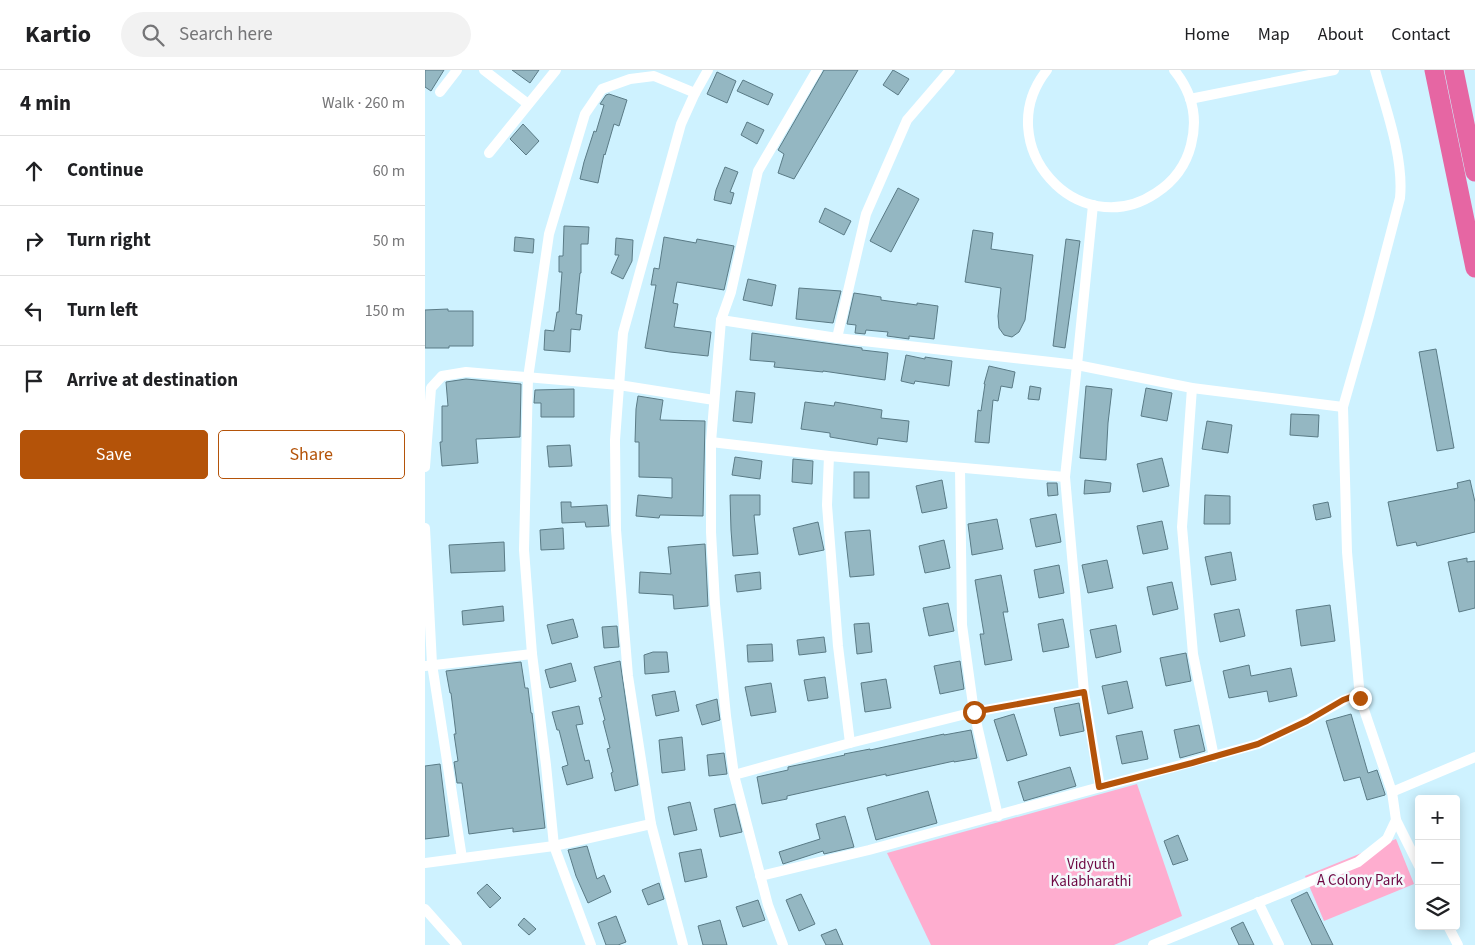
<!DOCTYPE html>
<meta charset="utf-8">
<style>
:root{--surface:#fff;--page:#f2f2f2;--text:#202124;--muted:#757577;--line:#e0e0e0;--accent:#b45309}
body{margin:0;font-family:"Source Sans 3",sans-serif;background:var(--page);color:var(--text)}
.controls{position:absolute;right:15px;bottom:15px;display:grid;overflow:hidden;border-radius:5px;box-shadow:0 2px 12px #0003}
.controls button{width:45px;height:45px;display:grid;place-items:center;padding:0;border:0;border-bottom:1px solid var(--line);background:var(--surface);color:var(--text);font:25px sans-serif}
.stop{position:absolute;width:15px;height:15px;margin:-11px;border:4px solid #b45309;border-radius:50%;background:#fff}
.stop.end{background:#b45309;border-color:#fff;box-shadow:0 1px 5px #0008}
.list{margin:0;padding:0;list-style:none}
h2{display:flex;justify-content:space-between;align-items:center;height:65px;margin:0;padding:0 20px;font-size:21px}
h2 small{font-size:16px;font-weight:400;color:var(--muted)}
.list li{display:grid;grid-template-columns:32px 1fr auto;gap:15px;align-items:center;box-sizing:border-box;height:70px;padding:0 20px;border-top:1px solid var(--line)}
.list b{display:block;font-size:19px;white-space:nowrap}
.list em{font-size:16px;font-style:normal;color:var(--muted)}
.actions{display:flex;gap:10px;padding:15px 20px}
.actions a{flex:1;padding:11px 0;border:1px solid var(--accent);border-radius:5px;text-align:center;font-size:18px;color:var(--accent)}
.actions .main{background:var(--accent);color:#fff}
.icon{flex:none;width:28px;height:28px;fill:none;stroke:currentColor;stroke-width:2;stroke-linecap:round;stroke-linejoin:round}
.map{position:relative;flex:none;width:1050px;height:875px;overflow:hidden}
header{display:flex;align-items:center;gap:30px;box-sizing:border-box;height:70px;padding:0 25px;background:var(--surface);border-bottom:1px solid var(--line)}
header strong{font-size:24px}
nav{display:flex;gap:28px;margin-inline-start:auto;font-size:18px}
.search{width:350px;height:45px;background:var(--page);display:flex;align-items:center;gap:12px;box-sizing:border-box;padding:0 18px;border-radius:28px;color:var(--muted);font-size:19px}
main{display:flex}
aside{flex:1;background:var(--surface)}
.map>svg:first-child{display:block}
.green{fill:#feadcf}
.building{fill:#94b7c2;stroke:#5a7b86}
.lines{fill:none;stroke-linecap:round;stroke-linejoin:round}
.street{stroke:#fff;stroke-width:10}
.highway{stroke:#e666a3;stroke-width:19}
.route{stroke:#b45309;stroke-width:6}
.labels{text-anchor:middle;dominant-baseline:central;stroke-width:5;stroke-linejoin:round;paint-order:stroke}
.park-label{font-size:15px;fill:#6e0843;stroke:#f3fafc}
</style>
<header>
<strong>Kartio</strong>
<div class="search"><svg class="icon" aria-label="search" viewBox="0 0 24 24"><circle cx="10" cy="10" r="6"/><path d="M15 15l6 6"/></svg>Search here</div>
<nav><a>Home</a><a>Map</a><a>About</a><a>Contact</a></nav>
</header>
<main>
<aside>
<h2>4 min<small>Walk · 260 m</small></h2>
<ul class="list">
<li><svg class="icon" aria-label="ahead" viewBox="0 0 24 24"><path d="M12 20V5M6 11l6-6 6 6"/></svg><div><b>Continue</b></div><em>60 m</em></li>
<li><svg class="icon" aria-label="right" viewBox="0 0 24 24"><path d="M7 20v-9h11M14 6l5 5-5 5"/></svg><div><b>Turn right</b></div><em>50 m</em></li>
<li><svg class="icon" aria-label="left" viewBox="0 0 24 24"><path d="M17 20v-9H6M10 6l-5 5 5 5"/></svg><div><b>Turn left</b></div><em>150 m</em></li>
<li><svg class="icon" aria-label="arrive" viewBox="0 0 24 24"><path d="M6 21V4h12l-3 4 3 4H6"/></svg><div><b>Arrive at destination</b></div></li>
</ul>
<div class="actions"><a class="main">Save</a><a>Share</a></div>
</aside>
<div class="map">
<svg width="1050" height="875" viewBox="0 0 1050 875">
<rect width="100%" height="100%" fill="#cef2ff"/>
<g class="green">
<polygon points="712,714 757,846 689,875 506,875 462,783"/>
<polygon points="971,769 989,814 899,851 880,806"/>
</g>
<g class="building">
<polygon points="0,0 19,0 6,21 0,17"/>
<polygon points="87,0 114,0 105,13"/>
<polygon points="399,0 433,0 369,109 353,103 359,84 353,80"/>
<polygon points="468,0 484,9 473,25 458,15"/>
<polygon points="292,2 311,11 302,33 282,24"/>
<polygon points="318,10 348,24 343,35 312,21"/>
<polygon points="184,24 202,30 194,56 189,54 180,85 179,84 173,113 155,109 159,92 169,61 171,62 179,35 175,34 181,25"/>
<polygon points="322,52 339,60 332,74 316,65"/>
<polygon points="98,54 114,71 101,85 85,69"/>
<polygon points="300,97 313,102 305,122 309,123 306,134 289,130 291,120"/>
<polygon points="473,118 494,129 466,182 445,171"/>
<polygon points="400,138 426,151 419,165 394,152"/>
<polygon points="139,156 164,157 163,174 156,174 156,203 155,203 151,244 157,245 155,260 146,259 145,282 119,280 120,260 129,261 132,242 134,242 137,202 134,202 134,186 138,186"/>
<polygon points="548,160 568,163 566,179 608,185 600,250 594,262 587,267 579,265 574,258 573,246 576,218 540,212"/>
<polygon points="90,167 109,169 108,183 89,181"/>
<polygon points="239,167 271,173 272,169 309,176 299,220 252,212 248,233 253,234 249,257 286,262 283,286 245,282 220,278 231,215 226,215 229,198 234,199"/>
<polygon points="191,168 208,170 207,191 198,209 186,203 194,185 190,185"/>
<polygon points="641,169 655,171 640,278 628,276"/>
<polygon points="323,209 351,215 347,236 318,230"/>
<polygon points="374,218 416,221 408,253 371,249"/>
<polygon points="429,223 456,227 456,230 492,235 492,233 513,236 509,269 484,266 484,269 462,266 463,262 441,260 440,264 430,263 431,255 422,254"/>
<polygon points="23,239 23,241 48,241 48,276 24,276 24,278 0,278 0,240"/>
<polygon points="327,263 437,278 437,280 463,283 460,310 398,301 398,302 349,297 350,292 325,290"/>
<polygon points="1011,279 1029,378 1012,381 994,282"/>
<polygon points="481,285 500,289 500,287 527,291 524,316 490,311 489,314 476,311"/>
<polygon points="564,296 590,302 587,318 576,316 573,331 568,330 564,373 550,372 553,340 556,341 560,314 559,314"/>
<polygon points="41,309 96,314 95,367 51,369 53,393 17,396 15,372 17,372 17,336 23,336 21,312"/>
<polygon points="605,316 616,318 614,330 603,329"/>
<polygon points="661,316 687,319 683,353 681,390 655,388"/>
<polygon points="721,318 747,323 742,351 716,346"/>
<polygon points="149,319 149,347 116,347 116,333 109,333 110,320"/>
<polygon points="311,321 330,323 327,353 308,351"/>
<polygon points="213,326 238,330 235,350 280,351 278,446 235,445 234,448 211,446 213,425 247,428 247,408 214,407 214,372 210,372 211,339"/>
<polygon points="380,332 409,336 410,332 457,340 456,348 484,351 482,372 453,368 452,375 405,367 405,363 376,359"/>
<polygon points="866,344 894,345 893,367 865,365"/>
<polygon points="782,351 807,355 803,383 777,379"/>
<polygon points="145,375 147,396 124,397 122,376"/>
<polygon points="310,387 337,391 335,409 307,405"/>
<polygon points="737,388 744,416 718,422 712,394"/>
<polygon points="368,389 388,391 387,414 367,412"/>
<rect x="429" y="402" width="15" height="26"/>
<polygon points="517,410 522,438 497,443 491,416"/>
<polygon points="660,410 686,413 685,422 659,424"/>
<polygon points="1045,410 1050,432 1050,462 992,476 991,472 972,476 963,432 1033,418 1032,413"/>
<polygon points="622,413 632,413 633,425 623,426"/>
<polygon points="305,425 335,425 335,445 329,445 333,484 308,486 306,460"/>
<polygon points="780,425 805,426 805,454 779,454"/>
<polygon points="136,432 146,432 146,437 182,435 184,456 161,457 160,452 137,453"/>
<polygon points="903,432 906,447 891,450 888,435"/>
<polygon points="631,444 636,472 611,477 605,449"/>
<polygon points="572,449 578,479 547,485 543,454"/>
<polygon points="737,451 743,479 718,484 712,456"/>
<polygon points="393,452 399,480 374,485 368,458"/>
<polygon points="138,458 139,479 116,480 115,460"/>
<polygon points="445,460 449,505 425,507 420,462"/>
<polygon points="519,470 525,498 500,503 494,476"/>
<polygon points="79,472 80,501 26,503 24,475"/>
<polygon points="280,474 283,536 249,539 248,525 214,523 215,502 246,504 243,477"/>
<polygon points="806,482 811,510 786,515 780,487"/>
<polygon points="1042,488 1042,492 1050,491 1050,538 1034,542 1023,492"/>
<polygon points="682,490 688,518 663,523 657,495"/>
<polygon points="634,495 639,523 614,528 609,500"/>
<polygon points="335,502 336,519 312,522 310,505"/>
<polygon points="576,505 583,542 578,542 587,590 560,595 555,564 559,564 550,510"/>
<polygon points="747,512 753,539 728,545 722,517"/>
<polygon points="523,533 529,561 504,566 498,538"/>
<polygon points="905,535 910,571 876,576 871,540"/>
<polygon points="78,536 79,551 38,555 37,541"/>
<polygon points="814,539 820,566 795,572 789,544"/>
<polygon points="148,549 153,567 127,574 122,555"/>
<polygon points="638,549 644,577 618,582 613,554"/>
<polygon points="444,553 447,582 432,584 429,554"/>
<polygon points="691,555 696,582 671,588 665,560"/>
<polygon points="192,556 194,577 179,578 177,557"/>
<polygon points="399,567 401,582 374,585 372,570"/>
<polygon points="347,574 348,591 323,592 322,575"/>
<polygon points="228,582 242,582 244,602 220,604 219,585"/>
<polygon points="761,583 766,611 741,616 735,588"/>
<polygon points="195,591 213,715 190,721 186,703 188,702 182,679 185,678 178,651 180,650 174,628 177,627 169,597"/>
<polygon points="535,591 539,619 515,624 509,596"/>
<polygon points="96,592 100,618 103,618 106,643 107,643 120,758 88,762 88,758 44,764 37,713 32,713 29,692 33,691 29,664 31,664 26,623 25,623 21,601"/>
<polygon points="146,593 151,611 125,618 120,600"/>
<polygon points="824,595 826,606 866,598 872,626 844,632 842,621 804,628 798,601"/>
<polygon points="400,607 403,628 383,631 379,610"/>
<polygon points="461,609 466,638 440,642 436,613"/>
<polygon points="702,611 708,638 683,644 677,616"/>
<polygon points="346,613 351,642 326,646 320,617"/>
<polygon points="250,621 254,641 231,646 227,625"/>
<polygon points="292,629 295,650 277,655 271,635"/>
<polygon points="654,633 659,661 635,666 629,638"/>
<polygon points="154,636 158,654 151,655 160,691 164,690 168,708 142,715 137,697 143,695 134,660 132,660 127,642"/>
<polygon points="589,644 602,685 582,691 569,650"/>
<polygon points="926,644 943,703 952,700 960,724 960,725 942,730 935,707 919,711 901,651"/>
<polygon points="774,655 780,681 755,688 749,660"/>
<polygon points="546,660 552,688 529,692 529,691 461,706 461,704 420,713 362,726 362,729 337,734 332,707 363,700 363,697 420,685 419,684 445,679 445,680 519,664 519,665"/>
<polygon points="717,661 723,689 697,694 691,666"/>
<polygon points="257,667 260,700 237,703 234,670"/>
<polygon points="299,683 302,704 284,706 282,685"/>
<polygon points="15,694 24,766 0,769 0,696"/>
<polygon points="645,697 651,716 599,731 593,712"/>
<polygon points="503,721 512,753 451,770 442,738"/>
<polygon points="265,732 272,760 249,765 243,737"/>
<polygon points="310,734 317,762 295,767 289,739"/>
<polygon points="420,746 429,777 399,784 398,781 358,794 354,782 395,769 391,754"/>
<polygon points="753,765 763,790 748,795 739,771"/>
<polygon points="162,776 172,809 179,805 186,822 163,833 151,806 143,780"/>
<polygon points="276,779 282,807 260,812 254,783"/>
<polygon points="234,813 239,829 223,835 217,820"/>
<polygon points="62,814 76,828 65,838 52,823"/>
<polygon points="882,822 908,875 887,875 866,830"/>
<polygon points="376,824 390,854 374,861 361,830"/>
<polygon points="333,830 340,850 318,857 311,837"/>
<polygon points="191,846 201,872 193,875 181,875 173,853"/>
<polygon points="99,848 111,859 104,865 93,855"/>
<polygon points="295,850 302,875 278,875 273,856"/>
<polygon points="818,852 829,875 814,875 806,858"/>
<polygon points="411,859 418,875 401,875 396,865"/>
</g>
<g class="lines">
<g class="street">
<polyline points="59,0 103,34"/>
<path d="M622 0C563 74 653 175 731 123 748 112 761 95 766 75 773 48 767 22 749 0"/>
<polyline points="15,22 32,0"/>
<polyline points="765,29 909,0"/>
<polyline points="64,83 131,0"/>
<polyline points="668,135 652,295 640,407 659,622 675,717"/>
<polyline points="296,250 412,268 652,295 767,318 918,337"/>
<polyline points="412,268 441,144 482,50 525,0"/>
<polyline points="767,318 757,457 768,584 789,687"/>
<polyline points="286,372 404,386 640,407"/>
<polyline points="404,386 402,435 413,576 425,673"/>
<polyline points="0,397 6,318 17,306 41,302 194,315 289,330"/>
<polyline points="535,398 537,555 549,642 573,746"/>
<polyline points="0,458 7,594 37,788"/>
<polyline points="0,596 107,584"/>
<path d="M935 628 922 482 918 337 944 246 975 128C979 88 961 39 950 0"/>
<polyline points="309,705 425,673 549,642 659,622"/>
<polyline points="967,722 1050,687"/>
<polyline points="971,750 994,796"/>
<polyline points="0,793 129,776 226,754"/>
<polyline points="335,806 444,780 833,674 881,651 919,630 926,627 935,628 967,722 971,750 962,769 933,792 728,875"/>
<polyline points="833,832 854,875"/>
<polyline points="0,839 32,875"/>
<polyline points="1023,856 1033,875"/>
<polyline points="166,875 129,776 121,695 107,584 99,480 103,308 124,164 160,44 177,19 205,9 229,6 270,23"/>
<polyline points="258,875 226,754 203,606 191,460 190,370 198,263 256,54 270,23 283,0"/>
<polyline points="358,875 343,835 309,705 301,646 290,534 286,462 286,372 296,250 306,222 333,101 392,0"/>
</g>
<g class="highway">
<polyline points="1009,0 1050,198"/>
<polyline points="1029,0 1050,102"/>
</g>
</g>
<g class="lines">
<polyline class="route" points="549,642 659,622 674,717 767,693 833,674 882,651 918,630 926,627 935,628"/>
</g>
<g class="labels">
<g class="park-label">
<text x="666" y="794">Vidyuth<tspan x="666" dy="17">Kalabharathi</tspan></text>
<text x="935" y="810">A Colony Park</text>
</g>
</g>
</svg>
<div class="controls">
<button>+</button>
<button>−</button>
<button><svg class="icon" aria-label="layers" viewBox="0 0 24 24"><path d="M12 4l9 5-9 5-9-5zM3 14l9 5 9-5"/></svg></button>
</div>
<div class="stop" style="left:549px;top:642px"></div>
<div class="stop end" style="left:935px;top:628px"></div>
</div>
</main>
